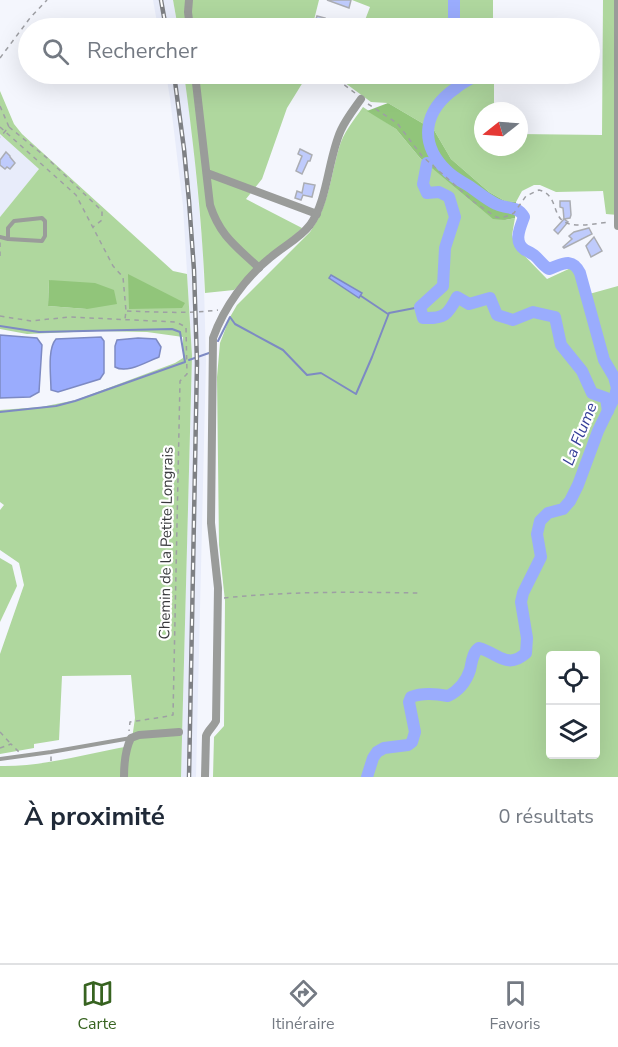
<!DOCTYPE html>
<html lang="fr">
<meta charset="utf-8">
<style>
:root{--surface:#fff;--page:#f2f2f3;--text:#1f2937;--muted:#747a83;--line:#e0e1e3;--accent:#376320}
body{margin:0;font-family:"Nunito Sans",sans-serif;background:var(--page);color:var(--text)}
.controls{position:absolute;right:18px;bottom:18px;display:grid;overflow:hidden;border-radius:6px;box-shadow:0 6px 24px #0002}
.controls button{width:54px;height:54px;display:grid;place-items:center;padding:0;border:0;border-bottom:2px solid var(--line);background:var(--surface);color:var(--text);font:30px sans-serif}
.compass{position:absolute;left:474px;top:102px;width:54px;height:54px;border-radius:50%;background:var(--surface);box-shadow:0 6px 24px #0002;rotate:253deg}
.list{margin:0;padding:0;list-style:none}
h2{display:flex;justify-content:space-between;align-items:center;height:78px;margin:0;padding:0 24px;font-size:26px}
h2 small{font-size:20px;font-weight:400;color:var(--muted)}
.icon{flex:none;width:33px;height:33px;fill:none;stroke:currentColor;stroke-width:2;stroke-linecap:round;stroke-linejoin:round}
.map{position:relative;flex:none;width:618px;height:777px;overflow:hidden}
.search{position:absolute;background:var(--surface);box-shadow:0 6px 24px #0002;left:18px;right:18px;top:18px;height:66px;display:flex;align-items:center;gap:15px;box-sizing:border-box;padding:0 21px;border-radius:33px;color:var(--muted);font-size:22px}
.sheet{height:186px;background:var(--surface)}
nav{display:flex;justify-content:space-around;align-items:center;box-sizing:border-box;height:84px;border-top:2px solid var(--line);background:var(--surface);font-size:16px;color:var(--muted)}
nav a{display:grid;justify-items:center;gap:3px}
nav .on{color:var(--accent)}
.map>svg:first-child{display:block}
.built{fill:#e8ecfa}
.green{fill:#afd79e;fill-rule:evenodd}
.forest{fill:#91c57a}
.water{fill:#9aacfd;stroke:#7d8ac3;stroke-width:1.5}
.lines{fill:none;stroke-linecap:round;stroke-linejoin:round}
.stream{stroke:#7d8ac3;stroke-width:2}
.river{stroke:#9aacfd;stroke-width:12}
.building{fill:#bfcbfc;stroke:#abadb3;stroke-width:1.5}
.path{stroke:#9e9fa4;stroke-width:1.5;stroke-dasharray:4.5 4.5;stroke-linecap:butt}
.service{stroke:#9a9c9a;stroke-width:4}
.minor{stroke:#9a9c9a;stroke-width:8}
.rail-casing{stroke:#7e8084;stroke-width:4.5}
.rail{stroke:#fff;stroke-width:2;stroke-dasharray:7;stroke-linecap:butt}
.labels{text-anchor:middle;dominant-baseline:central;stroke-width:4.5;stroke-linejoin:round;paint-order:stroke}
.street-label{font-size:15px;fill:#38393c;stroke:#fff}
.water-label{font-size:16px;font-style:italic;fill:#343d98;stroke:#fff}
</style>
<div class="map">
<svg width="618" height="777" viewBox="0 0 618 777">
<rect width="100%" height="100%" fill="#f4f6fd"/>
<g class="built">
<polygon points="153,0 173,0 178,28 158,28"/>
<polygon points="166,74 184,74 192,131 203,251 206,360 196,777 181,777 192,356 183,206 170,98"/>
<polygon points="0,134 39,169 0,217"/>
</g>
<g class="green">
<polygon points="173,0 319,0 312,28 178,28"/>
<polygon points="352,0 493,0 493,28 362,28 370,7"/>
<polygon points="603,0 618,0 618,215 606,214 603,191 556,192 540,185 534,185 522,191 516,202 505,201 489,192 451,159 434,130 388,103 371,102 341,80 344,74 494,74 494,111 483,111 483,147 519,147 519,134 602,135"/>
<path d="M184 74H308L287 108 262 179 246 199 302 228 234 290 205 293C202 220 194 146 184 74Z"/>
<path d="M0 91 14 124 22 134 173 271 187 274 192 356 181 777H0V766C44 767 87 753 131 746L135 718 131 675 62 676 59 740 34 744V748L0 754V654L24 585 19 563 0 550V510L4 505 0 502V410L41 407 76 400 175 363 183 358V337L147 332 97 331 27 334 0 329V217L39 169 0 134ZM49 280H50L87 309 48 306Z"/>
<path d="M363 107 396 129 420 158 505 220 515 218 512 235 515 246 547 279 573 267 582 296 618 286V777H213L214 737 224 726 225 601 219 545 217 377 220 343 230 317 237 305 310 232C329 206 330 178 339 148 343 133 354 120 363 107ZM550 656H596V754H550Z"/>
<polygon points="0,558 12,565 17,586 0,622"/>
</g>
<g class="forest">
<polygon points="388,103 434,130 451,159 489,192 505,201 516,202 515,218 505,220 493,219 420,158 396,129 367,111"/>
<polygon points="128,274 185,303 182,308 129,309"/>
<polygon points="49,280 95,283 114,290 117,304 87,309 48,306"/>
</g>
<g class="water">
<polygon points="331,275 362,293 359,298 329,278"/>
<polygon points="0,335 37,338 42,345 39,392 30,397 0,398"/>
<path d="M101 337 104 341V373L100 379 58 392 51 390C51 376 47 349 56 339Z"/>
<path d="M138 338 156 339 161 347 159 357C146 362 127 374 115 367V346L117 340Z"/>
</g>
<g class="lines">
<g class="stream">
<polyline points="361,296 388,314"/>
<polyline points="0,326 39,332 172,329 180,332 185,362 75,401 56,406 0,412"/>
<polyline points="218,341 230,317 235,324 283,350 307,375 321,373 356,394 372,357 389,313 420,307"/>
<polyline points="189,360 209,353"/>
</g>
<g class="river">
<polyline points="454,0 454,28"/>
<path d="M427 163 423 184 427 193 439 192 449 197 455 217 445 248 443 286 420 307 423 318C444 319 448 315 457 297L469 304 490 298 497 315 513 320 533 312 555 317 561 345 582 371 592 393 606 398 608 411"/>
<path d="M367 777 373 758 377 752 384 748 408 745 412 742 415 732 409 702 411 697C421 693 437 694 448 696 458 691 466 682 470 670 472 662 472 653 479 648 498 653 507 670 526 653L527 638 521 602 523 593 541 557 537 534 540 521 548 513 563 509 570 501 578 485 598 431 615 396 617 388 614 377 604 360 580 273C572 257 563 264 549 269 542 265 540 260 534 255 534 255 526 250 525 250 513 242 520 228 524 217 516 204 508 210 496 204 487 200 478 192 469 186 461 181 452 177 446 170 418 142 424 110 456 88 463 82 472 78 480 74"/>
</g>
</g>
<g class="building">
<polygon points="327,0 351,0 349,8"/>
<polygon points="317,16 325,18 322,28 313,28"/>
<polygon points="300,149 312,155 310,161 308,161 302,174 296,171 302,156 298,154"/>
<polygon points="6,152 10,156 10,157 15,163 10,169 7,167 5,169 0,165 0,160"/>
<polygon points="304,183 315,185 312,197 303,195 301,200 295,198 297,191 302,193"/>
<polygon points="560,201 570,201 571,215 570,218 564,219 568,222 558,234 554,230 564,219 563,208 560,207"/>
<polygon points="589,228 592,234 564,248 563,247 572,239 569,236 574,232"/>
<polygon points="594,237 602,251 591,257 586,246"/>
</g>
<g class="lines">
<g class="path">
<polyline points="0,58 30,18 47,0"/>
<polyline points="330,74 355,93"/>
<path d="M368 104 397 123 422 156 474 202 496 217 501 218 510 215 514 213 526 196 539 190C560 195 550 220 570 224 581 227 599 223 610 222"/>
<polyline points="0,106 9,127 0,137"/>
<polyline points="0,127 76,195 113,266 123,277 126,311 125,319"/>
<polyline points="9,127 47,158 102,211 102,220 93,227"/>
<polyline points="0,256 0,242"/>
<path d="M127 311C157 312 188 314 218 310"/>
<polyline points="0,316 31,321 69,317 176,322 186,327 187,374 180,381 173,715 163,717 130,722 129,731"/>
<path d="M224 598C290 591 354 592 420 593"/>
<polyline points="0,732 11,744"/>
<polyline points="0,748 11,744 19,752"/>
<polyline points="51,761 51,756"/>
</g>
<g class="service">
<polyline points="0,237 8,239 42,241 45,236 45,221 42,218 14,221 8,228 8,239"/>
<polyline points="0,759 51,752 131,738"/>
</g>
<g class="minor">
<polyline points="189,0 188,12 190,28"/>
<polyline points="618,0 618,226"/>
<path d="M195 74 210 205C220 236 236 246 259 268"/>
<polyline points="207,173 317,214"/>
<path d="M124 777C124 763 125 750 131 738L139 735 179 732"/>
<path d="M205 777 206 736C208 730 213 727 216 721L218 588 211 523 213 338C224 307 246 277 271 257 284 246 300 238 310 225 328 200 328 158 341 130 346 119 354 109 361 99"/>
</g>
<g class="rail-casing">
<g id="rail">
<polyline points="161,0 166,28"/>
<polyline points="174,74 184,149 189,201 194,270 197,363 189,777"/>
</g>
</g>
<use href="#rail" class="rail"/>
</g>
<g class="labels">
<g class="street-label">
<text transform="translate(166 543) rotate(-89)">Chemin de la Petite Longrais</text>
</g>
<g class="water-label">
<text transform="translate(580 434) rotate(-68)">La Flume</text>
</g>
</g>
</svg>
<div class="controls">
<button><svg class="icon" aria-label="locate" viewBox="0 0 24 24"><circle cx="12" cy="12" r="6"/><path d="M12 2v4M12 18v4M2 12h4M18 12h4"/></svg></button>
<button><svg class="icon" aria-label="layers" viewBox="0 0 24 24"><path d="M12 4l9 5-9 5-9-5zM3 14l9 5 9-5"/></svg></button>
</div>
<svg class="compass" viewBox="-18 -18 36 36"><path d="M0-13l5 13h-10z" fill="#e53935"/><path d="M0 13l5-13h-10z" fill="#747a83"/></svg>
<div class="search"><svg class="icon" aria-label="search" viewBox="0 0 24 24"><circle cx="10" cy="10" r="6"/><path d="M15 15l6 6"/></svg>Rechercher</div>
</div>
<section class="sheet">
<h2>À proximité<small>0 résultats</small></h2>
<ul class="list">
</ul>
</section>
<nav>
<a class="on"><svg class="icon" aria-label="map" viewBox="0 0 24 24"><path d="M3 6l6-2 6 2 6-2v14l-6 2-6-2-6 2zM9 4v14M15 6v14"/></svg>Carte</a>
<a><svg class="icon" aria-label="directions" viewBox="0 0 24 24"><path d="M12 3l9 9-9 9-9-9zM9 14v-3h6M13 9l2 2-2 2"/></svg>Itinéraire</a>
<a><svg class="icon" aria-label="saved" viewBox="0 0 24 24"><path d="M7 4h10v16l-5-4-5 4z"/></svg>Favoris</a>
</nav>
